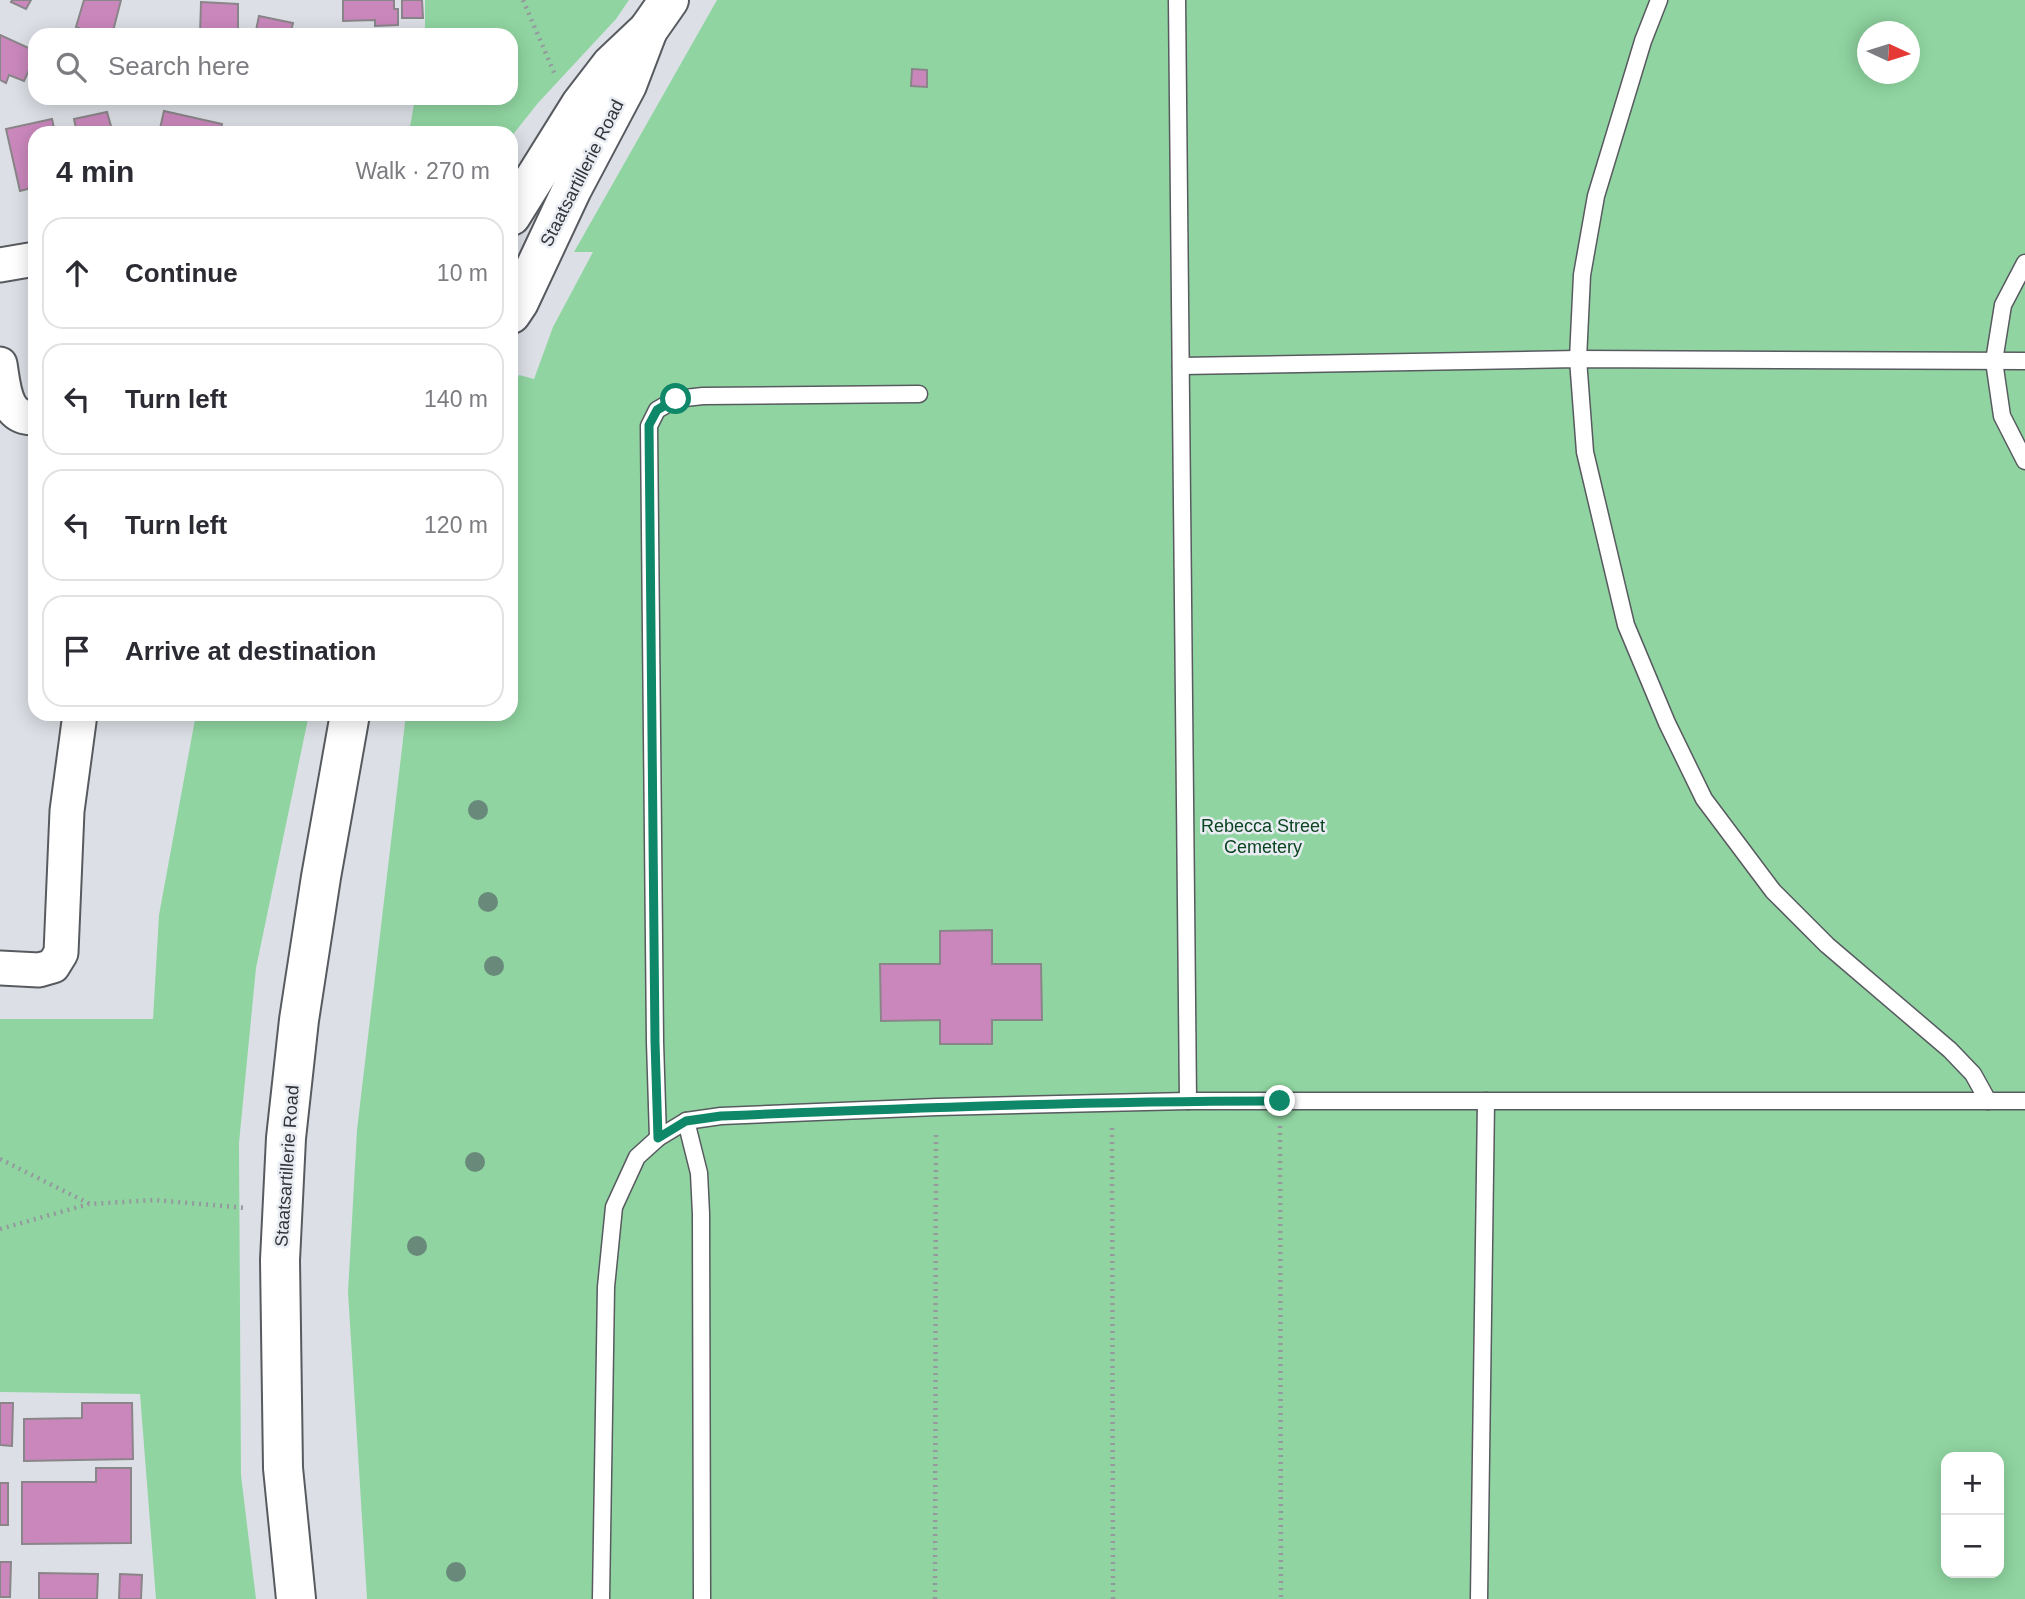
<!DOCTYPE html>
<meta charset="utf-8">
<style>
:root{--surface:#fff;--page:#f2f2f3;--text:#2b2b33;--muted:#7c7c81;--line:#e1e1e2}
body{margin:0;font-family:Helvetica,sans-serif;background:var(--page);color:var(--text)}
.controls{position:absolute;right:21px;bottom:21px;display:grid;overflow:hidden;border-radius:14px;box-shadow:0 4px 18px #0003}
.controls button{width:63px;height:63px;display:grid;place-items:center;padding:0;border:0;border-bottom:2px solid var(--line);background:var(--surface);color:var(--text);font:35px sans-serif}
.compass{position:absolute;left:1857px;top:21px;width:63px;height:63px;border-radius:50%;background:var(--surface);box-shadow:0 4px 18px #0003;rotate:94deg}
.stop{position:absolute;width:21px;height:21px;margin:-16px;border:5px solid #0f8769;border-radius:50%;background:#fff}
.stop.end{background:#0f8769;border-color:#fff;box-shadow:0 2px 7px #0008}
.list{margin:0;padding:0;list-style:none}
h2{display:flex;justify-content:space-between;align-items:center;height:91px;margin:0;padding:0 28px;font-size:30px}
h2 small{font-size:23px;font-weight:400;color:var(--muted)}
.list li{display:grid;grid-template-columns:46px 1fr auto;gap:21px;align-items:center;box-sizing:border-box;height:112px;margin:0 14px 14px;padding:0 14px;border:2px solid var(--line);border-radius:21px}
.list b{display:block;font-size:26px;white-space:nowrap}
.list em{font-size:23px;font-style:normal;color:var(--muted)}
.icon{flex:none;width:38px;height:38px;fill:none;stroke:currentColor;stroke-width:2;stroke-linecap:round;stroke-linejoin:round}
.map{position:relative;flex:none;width:2025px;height:1599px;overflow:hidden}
.search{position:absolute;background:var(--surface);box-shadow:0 4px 18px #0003;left:28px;top:28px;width:490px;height:77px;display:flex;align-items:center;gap:18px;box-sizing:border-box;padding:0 24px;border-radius:21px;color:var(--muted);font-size:26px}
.panel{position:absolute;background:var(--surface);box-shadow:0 4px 18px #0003;left:28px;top:126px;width:490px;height:595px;border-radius:21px}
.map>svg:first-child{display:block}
.green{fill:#90d5a1;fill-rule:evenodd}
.building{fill:#ca87bc;stroke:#8a8589;stroke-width:2}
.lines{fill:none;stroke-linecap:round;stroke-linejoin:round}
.service-casing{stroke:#575a5f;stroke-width:19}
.minor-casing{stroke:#575a5f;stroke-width:37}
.tertiary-casing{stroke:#575a5f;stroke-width:42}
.path{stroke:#95989d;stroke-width:4.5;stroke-dasharray:2 5;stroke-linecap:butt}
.service{stroke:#fff;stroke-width:16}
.minor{stroke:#fff;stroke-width:33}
.tertiary{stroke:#fff;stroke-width:38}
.tree{fill:#698a7a}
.route{stroke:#0f8769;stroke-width:9}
.labels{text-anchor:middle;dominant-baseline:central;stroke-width:5;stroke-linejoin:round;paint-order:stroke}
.street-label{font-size:18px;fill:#343538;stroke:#e9edf3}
.park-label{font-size:18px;fill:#0b4421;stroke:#e9edf3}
</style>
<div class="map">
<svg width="2025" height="1599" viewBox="0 0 2025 1599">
<rect width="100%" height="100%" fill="#dce0e6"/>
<g class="green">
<polygon points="425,0 629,0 616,19 538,103 511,137 511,133 409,133 415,98 511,98 511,35 425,35"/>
<path d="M717 0H2025V1599H367L348 1292 357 1130 406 714H511V398L519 375 534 379 553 327 593 252H574ZM1868 32H1910V74H1868ZM1946 1457H1999V1573H1946Z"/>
<polygon points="196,714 309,714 256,968 239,1143 241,1475 256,1599 156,1599 140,1394 0,1392 0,1019 153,1019 159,915"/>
</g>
<g class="building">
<polygon points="12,0 31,0 26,9 11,2"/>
<polygon points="84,0 121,0 112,35 89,35 90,32 76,27"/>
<polygon points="343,0 394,0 394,9 398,9 398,25 375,26 375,20 343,21"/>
<polygon points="402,0 422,0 423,18 402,18"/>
<polygon points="201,2 238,4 238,30 242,29 242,35 200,35"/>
<polygon points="259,16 293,23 290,35 255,35"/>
<polygon points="0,35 35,51 35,57 24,81 9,75 6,83 0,80"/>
<polygon points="912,69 927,70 927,87 911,86"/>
<polygon points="164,111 222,124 220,133 159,133"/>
<polygon points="107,112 113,133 77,133 74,119"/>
<polygon points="52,119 55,133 35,133 35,187 20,191 6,129"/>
<polygon points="992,930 992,964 1041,964 1042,1020 992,1020 992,1044 940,1044 940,1020 881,1021 880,964 940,964 940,931"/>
<polygon points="0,1403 13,1403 12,1446 0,1445"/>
<polygon points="82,1403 132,1403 133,1459 24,1461 24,1419 82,1418"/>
<polygon points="96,1468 131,1468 131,1543 22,1544 22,1482 96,1482"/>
<rect x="0" y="1483" width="8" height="42"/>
<polygon points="0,1562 11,1562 10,1597 0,1597"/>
<polygon points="39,1573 98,1574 97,1599 39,1599"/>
<polygon points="120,1574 142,1575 141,1599 119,1599"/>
</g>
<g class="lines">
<g class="service-casing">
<g id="service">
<polyline points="1177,0 1188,1101 2025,1101"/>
<polyline points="1659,0 1643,41 1596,196 1582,275 1578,359 1585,452 1626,625 1667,723 1704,799 1773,891 1827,945 1950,1050 1973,1074 1988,1101"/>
<polyline points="2025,263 2003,305 1994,361 2002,416 2025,461"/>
<polyline points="1181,366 1578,359 2025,361"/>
<polyline points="686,1121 699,1173 701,1214 702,1599"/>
<polyline points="658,1138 655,1042 649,426 657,410 676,399 703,396 919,394"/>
<polyline points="601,1599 606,1287 614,1207 637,1157 658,1138 686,1121 721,1116 937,1107 1188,1101"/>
<polyline points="1479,1599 1486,1101"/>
</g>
</g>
<g class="minor-casing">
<g id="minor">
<polyline points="0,265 35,259"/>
<path d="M0 364C4 387 4 419 35 418"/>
<polyline points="0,968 39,970 53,966 61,953 67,811 80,714"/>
</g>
</g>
<g class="tertiary-casing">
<g id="tertiary">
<polyline points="511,216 581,104 611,65 648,30 669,0"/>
<polyline points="511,314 519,302 572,189 627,85 648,30"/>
<polyline points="296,1599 283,1468 280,1260 286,1138 299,1020 321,877 350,714"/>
</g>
</g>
<g class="path">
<polyline points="523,0 556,77"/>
<polyline points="1280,1126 1281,1599"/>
<polyline points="1112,1128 1113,1599"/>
<polyline points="0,1159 90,1204 155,1200 247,1208"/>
<polyline points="0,1229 89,1204"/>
<polyline points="935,1599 936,1133"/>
</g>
<use href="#service" class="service"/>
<use href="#minor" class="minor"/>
<use href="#tertiary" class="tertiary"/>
</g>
<g class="tree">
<circle cx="478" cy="810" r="10"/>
<circle cx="488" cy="902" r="10"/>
<circle cx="494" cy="966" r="10"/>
<circle cx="475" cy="1162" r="10"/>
<circle cx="417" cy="1246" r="10"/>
<circle cx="456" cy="1572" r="10"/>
</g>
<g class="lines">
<path class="route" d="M676 399 657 410 649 425 655 1042 658 1138 686 1121 721 1116C908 1108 1094 1101 1280 1101"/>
</g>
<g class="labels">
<g class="street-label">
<text transform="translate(582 173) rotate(-63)">Staatsartillerie Road</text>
<text transform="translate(287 1166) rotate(-86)">Staatsartillerie Road</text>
</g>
<g class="park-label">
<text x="1263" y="826">Rebecca Street<tspan x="1263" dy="21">Cemetery</tspan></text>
</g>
</g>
</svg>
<div class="controls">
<button>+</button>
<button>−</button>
</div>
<svg class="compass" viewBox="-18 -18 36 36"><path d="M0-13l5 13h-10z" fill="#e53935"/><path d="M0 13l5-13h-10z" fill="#7c7c81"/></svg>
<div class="stop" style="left:676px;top:399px"></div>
<div class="stop end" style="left:1280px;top:1101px"></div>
<div class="search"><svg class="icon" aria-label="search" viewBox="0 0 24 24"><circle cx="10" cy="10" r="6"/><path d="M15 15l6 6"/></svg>Search here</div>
<section class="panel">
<h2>4 min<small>Walk · 270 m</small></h2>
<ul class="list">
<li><svg class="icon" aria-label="ahead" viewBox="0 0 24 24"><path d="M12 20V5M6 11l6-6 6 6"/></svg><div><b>Continue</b></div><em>10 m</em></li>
<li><svg class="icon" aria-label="left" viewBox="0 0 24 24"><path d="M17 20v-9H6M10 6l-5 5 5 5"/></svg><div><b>Turn left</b></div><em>140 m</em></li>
<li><svg class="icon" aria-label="left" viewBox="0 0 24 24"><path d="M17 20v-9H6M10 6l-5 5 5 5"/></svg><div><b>Turn left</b></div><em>120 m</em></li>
<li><svg class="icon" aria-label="arrive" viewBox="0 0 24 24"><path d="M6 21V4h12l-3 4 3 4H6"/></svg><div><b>Arrive at destination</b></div></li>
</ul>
</section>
</div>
